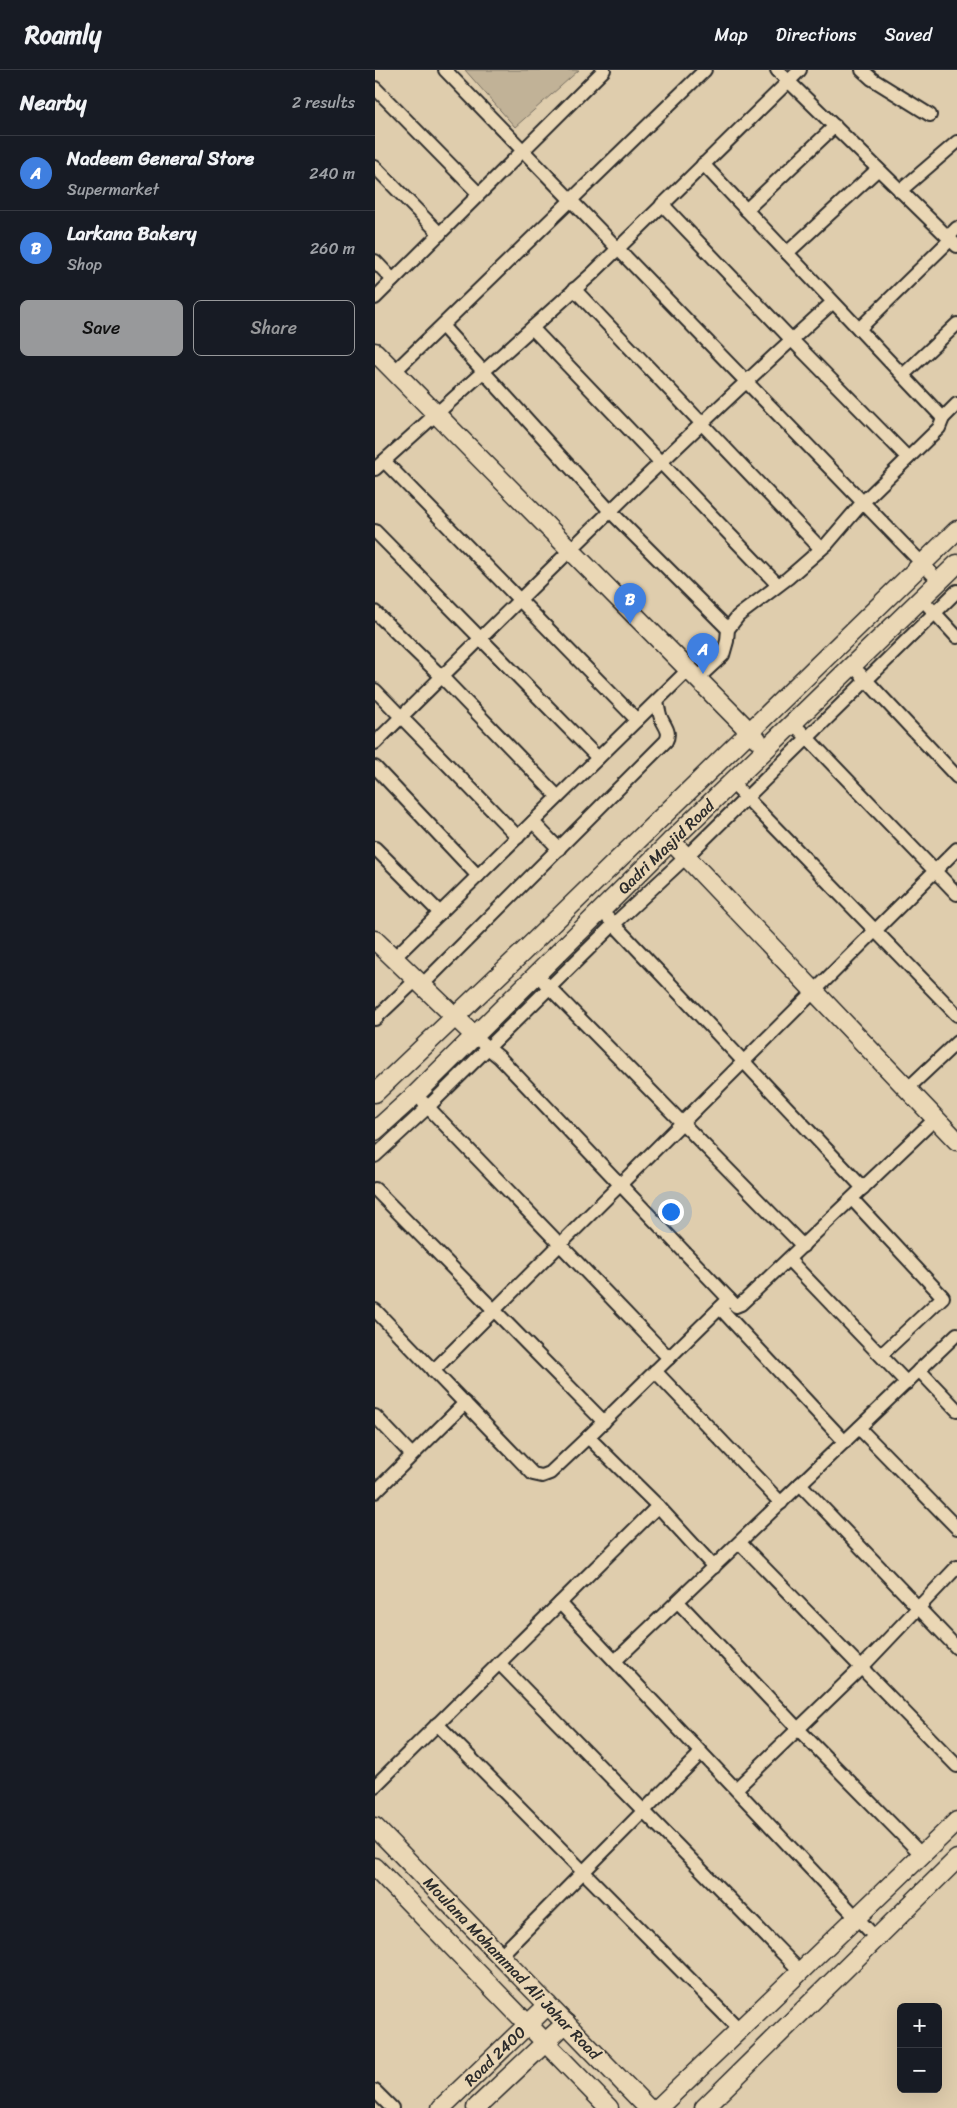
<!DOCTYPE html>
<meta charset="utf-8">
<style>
:root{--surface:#171b24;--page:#242831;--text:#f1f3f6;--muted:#9ea1a6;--line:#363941;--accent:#98999b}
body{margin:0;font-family:Sriracha,sans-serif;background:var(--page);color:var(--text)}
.controls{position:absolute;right:15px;bottom:15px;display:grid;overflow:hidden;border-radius:8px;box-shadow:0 5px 20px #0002}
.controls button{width:45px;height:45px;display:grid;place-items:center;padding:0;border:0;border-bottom:1px solid var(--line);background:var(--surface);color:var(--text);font:25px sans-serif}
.you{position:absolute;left:295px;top:1141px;width:18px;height:18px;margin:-12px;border:4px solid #fff;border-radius:50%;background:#1a73e8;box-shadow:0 0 0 8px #1a73e833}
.badge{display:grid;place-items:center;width:32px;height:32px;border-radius:50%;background:var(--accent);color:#fff;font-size:16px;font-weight:700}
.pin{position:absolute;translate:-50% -41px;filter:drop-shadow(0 1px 2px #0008)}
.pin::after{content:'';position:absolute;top:26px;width:18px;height:15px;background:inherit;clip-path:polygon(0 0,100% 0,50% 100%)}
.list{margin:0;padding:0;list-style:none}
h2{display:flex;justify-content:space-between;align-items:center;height:65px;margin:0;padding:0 20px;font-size:21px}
h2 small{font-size:16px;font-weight:400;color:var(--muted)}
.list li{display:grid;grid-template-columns:32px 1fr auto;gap:15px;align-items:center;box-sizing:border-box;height:75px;padding:0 20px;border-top:1px solid var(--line)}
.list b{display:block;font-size:19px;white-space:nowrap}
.list p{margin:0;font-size:16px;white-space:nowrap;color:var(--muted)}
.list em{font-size:16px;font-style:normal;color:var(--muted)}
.actions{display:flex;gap:10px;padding:15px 20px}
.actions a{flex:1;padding:11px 0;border:1px solid var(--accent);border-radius:8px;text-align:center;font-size:18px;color:var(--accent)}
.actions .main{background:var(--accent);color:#111}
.map{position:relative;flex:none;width:582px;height:2038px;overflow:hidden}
header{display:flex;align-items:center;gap:30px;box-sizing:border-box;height:70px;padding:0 25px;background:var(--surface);border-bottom:1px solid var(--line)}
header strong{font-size:24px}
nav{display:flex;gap:28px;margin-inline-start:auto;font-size:18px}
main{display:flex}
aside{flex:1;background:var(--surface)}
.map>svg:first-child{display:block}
.green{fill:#c1b297;stroke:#766e61}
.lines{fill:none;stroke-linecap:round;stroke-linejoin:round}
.street-casing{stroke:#2b2b2b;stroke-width:16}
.secondary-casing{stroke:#2b2b2b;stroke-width:21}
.street{stroke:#ead7b5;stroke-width:12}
.secondary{stroke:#ead7b5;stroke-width:18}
.labels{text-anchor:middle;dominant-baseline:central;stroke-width:4;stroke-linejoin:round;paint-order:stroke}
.street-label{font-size:16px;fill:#2b2b2b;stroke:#ead7b5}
</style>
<header>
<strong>Roamly</strong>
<nav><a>Map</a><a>Directions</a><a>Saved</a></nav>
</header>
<main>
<aside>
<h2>Nearby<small>2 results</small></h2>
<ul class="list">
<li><span class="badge" style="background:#3f7fe0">A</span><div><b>Nadeem General Store</b><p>Supermarket</p></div><em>240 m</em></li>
<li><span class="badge" style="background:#3f7fe0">B</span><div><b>Larkana Bakery</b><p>Shop</p></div><em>260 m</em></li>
</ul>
<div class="actions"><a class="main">Save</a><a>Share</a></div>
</aside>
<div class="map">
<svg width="582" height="2038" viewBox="0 0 582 2038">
<rect width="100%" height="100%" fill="#dfcdad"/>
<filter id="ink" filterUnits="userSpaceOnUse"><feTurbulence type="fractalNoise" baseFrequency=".02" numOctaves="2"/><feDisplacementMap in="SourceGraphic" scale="10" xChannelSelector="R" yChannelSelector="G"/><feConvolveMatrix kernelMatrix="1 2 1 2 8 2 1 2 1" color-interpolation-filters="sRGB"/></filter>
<g filter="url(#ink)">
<polygon class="green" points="90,0 204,0 140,57"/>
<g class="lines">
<g class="street-casing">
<g id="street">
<polyline points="70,0 564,511"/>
<polyline points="402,0 582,176"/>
<polyline points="487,0 497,9 555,45"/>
<polyline points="0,18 104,124"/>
<polyline points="0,97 65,164"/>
<polyline points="525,121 582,72"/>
<polyline points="287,134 416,269 533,388"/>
<polyline points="371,140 460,56"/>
<polyline points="573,167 582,158"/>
<polyline points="412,183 503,99"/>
<polyline points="0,191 18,210"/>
<polyline points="199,219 446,479"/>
<polyline points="0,228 229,0"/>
<polyline points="68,257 235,441 353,559"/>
<polyline points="157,258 403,515"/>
<polyline points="484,259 575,170"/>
<polyline points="19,302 330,0"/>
<polyline points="528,305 582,254"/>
<polyline points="568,348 582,334"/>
<polyline points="9,391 262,650"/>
<polyline points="0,399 217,204 425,0"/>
<polyline points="0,461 223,688"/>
<polyline points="546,528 582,567"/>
<polyline points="0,542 67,607 183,727"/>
<polyline points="477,595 582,707"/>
<polyline points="322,609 348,585 352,571 353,559 363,546 413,508 452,474 488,432 564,358 568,348 328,94"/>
<polyline points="0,620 143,767"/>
<polyline points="417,652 582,824"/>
<path d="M0 673C151 523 301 374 458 232"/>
<polyline points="0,697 103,806"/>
<polyline points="357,713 582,945"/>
<polyline points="158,752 184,779"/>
<polyline points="0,778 65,843"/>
<polyline points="233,848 488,1118"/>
<polyline points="18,889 313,600"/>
<polyline points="169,912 428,1176"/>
<path d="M46 916 291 671C296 662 290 657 286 648 284 643 283 636 282 631"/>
<polyline points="0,949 40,911"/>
<polyline points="107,973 124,987 354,1229"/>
<polyline points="532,1019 582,972"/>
<polyline points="48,1032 294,1288"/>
<polyline points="0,1086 53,1037 239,854 311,787 582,521"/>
<polyline points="0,1119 229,1352"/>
<polyline points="477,1129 568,1227 506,1285"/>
<polyline points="414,1190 532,1313"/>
<polyline points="345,1238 470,1372"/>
<polyline points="0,1240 158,1404 167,1406 175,1403 213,1367 283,1436 339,1497"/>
<polyline points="544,1300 582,1340"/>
<polyline points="58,1301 582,779"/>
<polyline points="280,1301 406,1433"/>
<polyline points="0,1346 37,1385"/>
<polyline points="484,1358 582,1458"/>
<polyline points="213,1367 354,1229 361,1236 366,1234 560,1049"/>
<polyline points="425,1414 582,1578"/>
<polyline points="0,1422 90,1333"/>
<polyline points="365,1473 582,1696"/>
<polyline points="303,1532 423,1659 547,1785"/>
<polyline points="185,1533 501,1868"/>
<polyline points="240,1591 582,1264"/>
<polyline points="124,1593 426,1902"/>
<polyline points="62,1654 365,1960"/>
<polyline points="0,1716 283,1436"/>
<polyline points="361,1719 487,1597 582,1497"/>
<polyline points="125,1886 326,1683"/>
<polyline points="0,2021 17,2038"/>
</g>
</g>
<g class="secondary-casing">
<g id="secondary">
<polyline points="0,282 382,669"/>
<polyline points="296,771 582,1071"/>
<polyline points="0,870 100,966"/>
<polyline points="0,1023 147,883 582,460"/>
<polyline points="0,1061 41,1024 296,771 582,494"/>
<polyline points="0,1757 273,2038"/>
<polyline points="0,1797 234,2038"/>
<polyline points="66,2038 173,1935"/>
<polyline points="101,2038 191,1953"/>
<polyline points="283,2038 582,1751"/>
<polyline points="329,2038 582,1789"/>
</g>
</g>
<use href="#street" class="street"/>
<use href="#secondary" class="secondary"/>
</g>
</g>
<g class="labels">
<g class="street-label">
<text transform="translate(291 777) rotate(-44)">Qadri Masjid Road</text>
<text transform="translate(137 1898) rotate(46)">Moulana Mohammad Ali Johar Road</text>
<text transform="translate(120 1986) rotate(-44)">Road 2400</text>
</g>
</g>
</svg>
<div class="controls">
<button>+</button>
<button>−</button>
</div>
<div class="you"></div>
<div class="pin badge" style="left:328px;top:604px;background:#3f7fe0">A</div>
<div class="pin badge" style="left:255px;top:554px;background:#3f7fe0">B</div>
</div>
</main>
